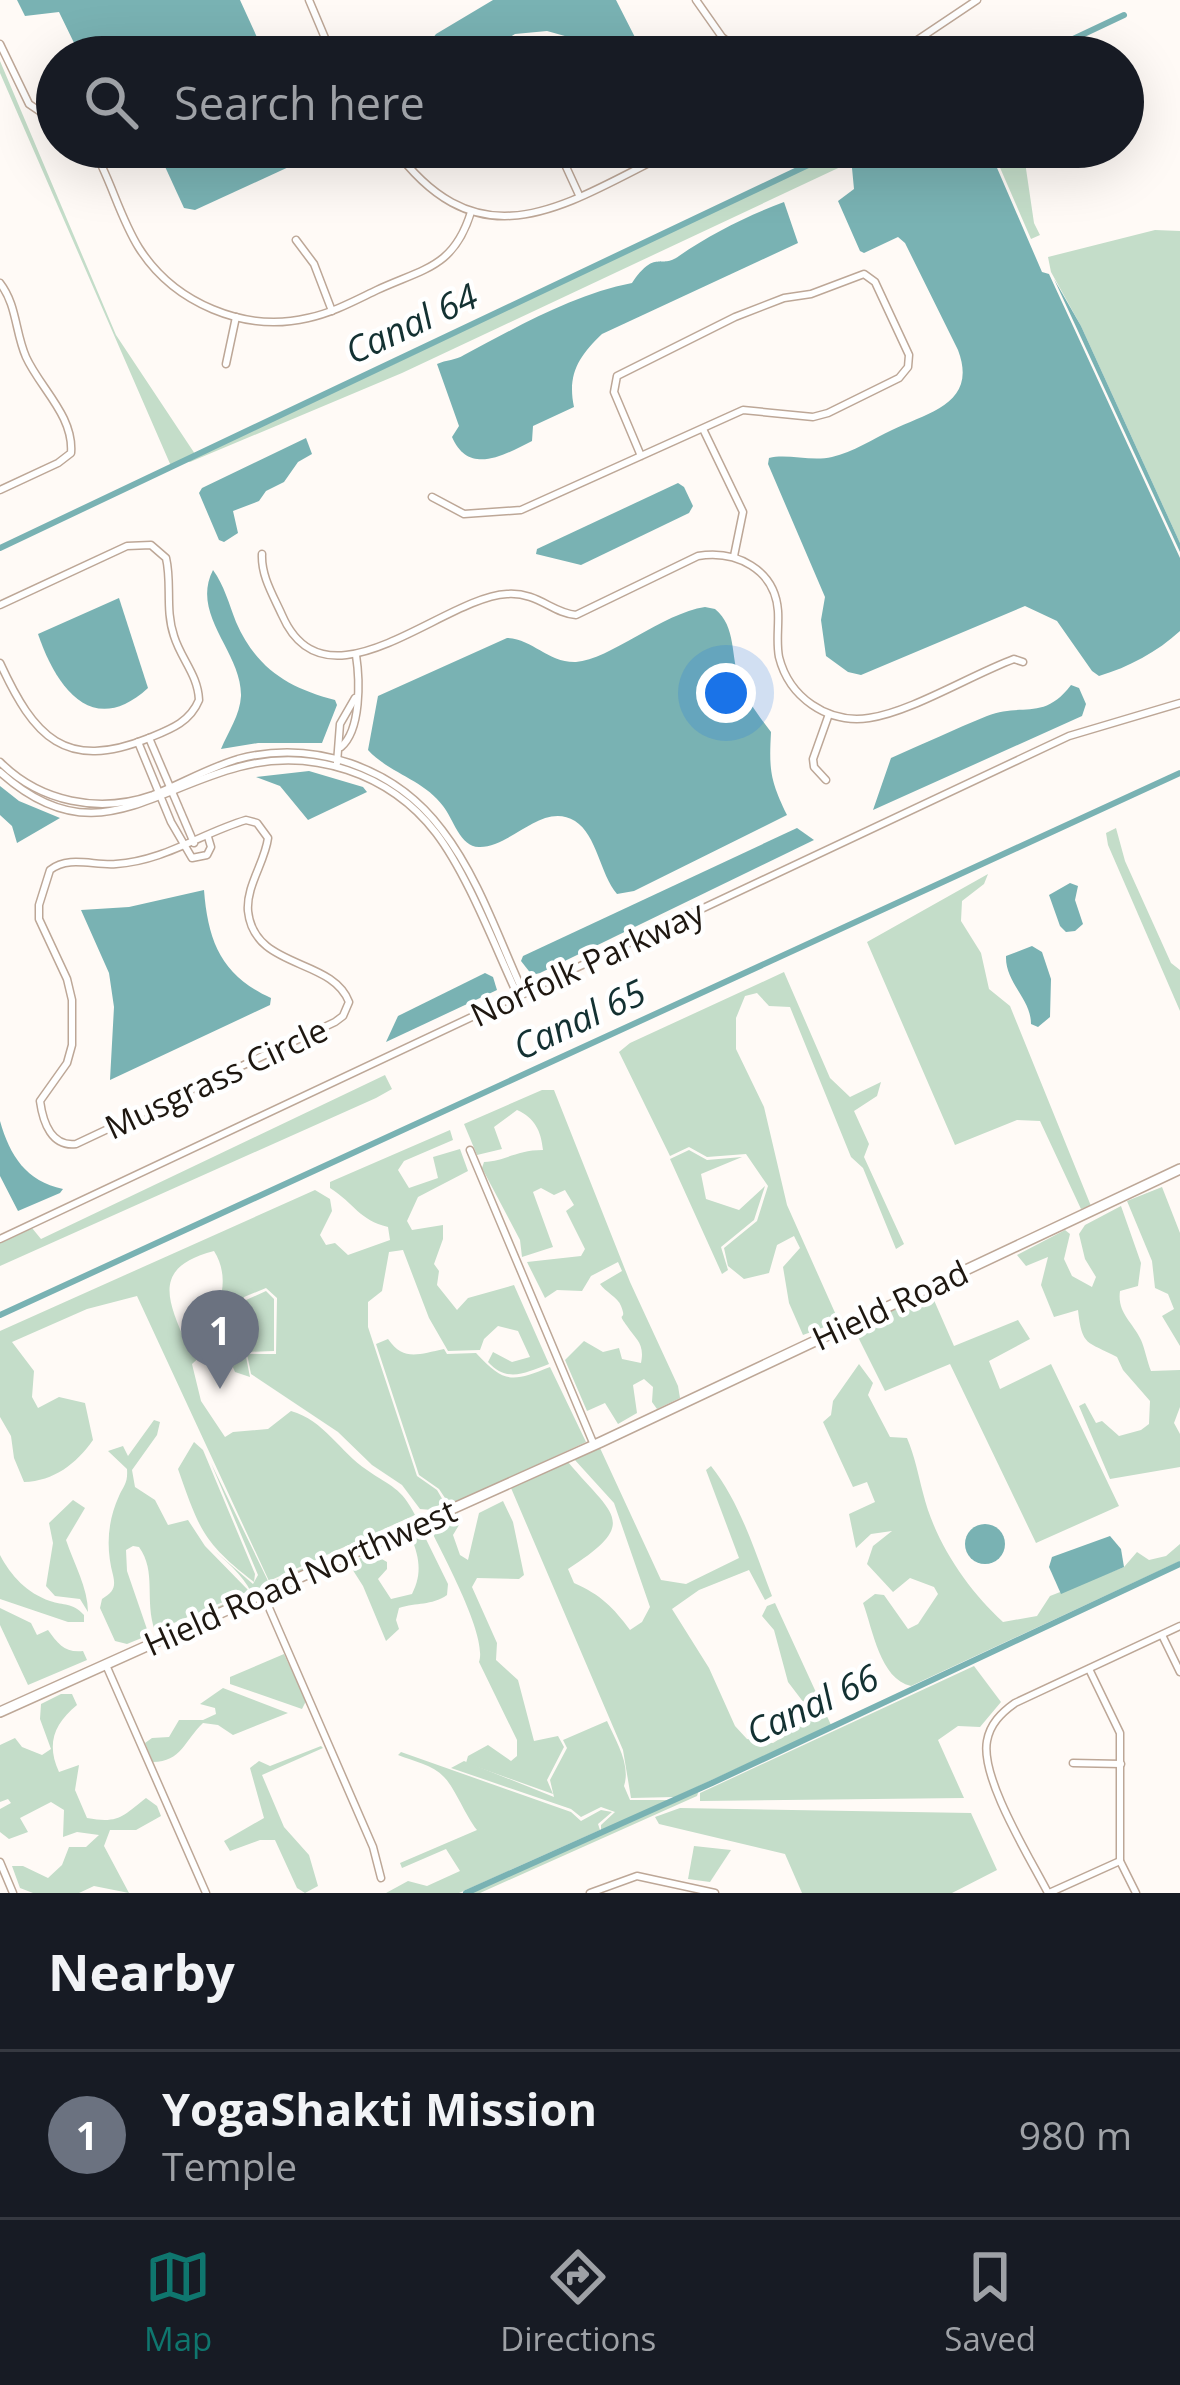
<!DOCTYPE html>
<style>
:root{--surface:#171b24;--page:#20242c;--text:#f1f3f6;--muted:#9ea1a6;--line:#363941;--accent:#0f766e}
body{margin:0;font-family:"Open Sans",sans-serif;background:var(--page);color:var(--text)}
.you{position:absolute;left:726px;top:693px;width:42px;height:42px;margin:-30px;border:9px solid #fff;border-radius:50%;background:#1a73e8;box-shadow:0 0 0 18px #1a73e833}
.badge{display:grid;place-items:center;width:78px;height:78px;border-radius:50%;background:var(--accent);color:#fff;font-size:39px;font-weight:700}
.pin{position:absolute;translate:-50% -99px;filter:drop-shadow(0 3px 6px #0008)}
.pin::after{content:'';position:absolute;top:63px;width:42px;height:36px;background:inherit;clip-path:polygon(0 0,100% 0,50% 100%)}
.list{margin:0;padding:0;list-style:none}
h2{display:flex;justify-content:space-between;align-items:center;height:156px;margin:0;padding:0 48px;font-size:51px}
h2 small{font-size:39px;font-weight:400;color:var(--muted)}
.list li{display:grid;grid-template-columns:78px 1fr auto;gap:36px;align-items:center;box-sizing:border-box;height:168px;padding:0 48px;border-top:3px solid var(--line)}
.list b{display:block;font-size:45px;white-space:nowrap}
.list p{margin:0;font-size:39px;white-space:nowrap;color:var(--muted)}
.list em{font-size:39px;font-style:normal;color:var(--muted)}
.icon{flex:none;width:66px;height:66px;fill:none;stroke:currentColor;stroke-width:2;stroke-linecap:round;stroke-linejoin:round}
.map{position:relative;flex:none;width:1180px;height:1893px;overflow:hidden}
.search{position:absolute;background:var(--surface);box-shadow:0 12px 48px #0002;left:36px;right:36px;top:36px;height:132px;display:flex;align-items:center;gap:30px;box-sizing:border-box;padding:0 42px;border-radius:66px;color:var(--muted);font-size:45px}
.sheet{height:324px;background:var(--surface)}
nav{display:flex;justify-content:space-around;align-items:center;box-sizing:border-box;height:168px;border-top:3px solid var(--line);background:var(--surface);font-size:33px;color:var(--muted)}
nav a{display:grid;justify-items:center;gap:6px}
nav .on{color:var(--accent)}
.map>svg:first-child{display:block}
.green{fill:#c4ddc9}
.water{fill:#79b2b3}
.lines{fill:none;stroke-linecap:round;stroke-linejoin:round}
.canal{stroke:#79b2b3;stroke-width:6}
.minor-casing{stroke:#bda797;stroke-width:9}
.tertiary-casing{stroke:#bda797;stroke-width:12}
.minor{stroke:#fff;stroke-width:6}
.tertiary{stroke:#fff;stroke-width:9}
.labels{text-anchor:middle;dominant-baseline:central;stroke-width:9;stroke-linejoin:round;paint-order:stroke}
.street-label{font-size:33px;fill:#1e1710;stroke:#fff}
.water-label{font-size:36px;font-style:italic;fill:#133132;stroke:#fff}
</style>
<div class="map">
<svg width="1180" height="1893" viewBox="0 0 1180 1893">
<rect width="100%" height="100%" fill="#fffaf6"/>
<g class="green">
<polygon points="0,61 116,335 195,454 396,363 845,147 883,147 402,373 190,462 185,460 171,466 0,73"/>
<polygon points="991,147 1000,147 1008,168 1025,162 1034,223 1040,235 1031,239"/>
<polygon points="1155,230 1180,231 1180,543 1081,326 1051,272 1048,257"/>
<polygon points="1116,828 1125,861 1171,963 1180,970 1180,1011 1108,845 1106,833"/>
<polygon points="988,874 984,884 962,901 961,921 981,953 989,989 1010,1006 1091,1206 1081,1209 1040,1121 1017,1120 955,1145 867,942"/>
<polygon points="784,972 830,1078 850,1097 881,1082 877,1096 854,1111 869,1144 864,1157 904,1244 896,1249 863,1168 851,1157 790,1007 769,1006 757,993 745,996 736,1018 736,1049 764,1107 787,1205 836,1315 830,1325 803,1335 789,1303 783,1267 800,1248 794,1236 777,1245 769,1273 744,1279 728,1266 724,1248 757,1221 768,1186 746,1154 707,1157 689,1147 670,1156 619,1052 630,1043"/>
<polygon points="385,1075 392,1089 376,1098 0,1266 0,1243 32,1228 41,1239"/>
<path d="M542 1090H554L630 1282 678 1386 680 1398 657 1409 652 1402 653 1387 644 1379 633 1385 637 1413 618 1424 605 1403 587 1411 565 1360 584 1341 603 1352 619 1348 622 1359 641 1363C645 1343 636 1340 627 1326 615 1310 628 1323 621 1306 618 1297 605 1292 600 1284L622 1271 618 1262 591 1276 582 1291 557 1290 545 1298 527 1262 581 1256 585 1249 566 1211 574 1205 565 1190 554 1195 541 1188 533 1192 553 1247 522 1257 520 1240 482 1168 484 1162C506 1161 516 1150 543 1150 541 1131 535 1118 517 1110L494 1127 502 1149 477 1155 464 1124Z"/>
<path d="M450 1130 453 1140 404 1161 398 1170 409 1188 438 1178 433 1157 460 1149 468 1171 418 1197 407 1221 412 1230 443 1225V1239L434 1264 439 1271 437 1285 457 1310 468 1298 514 1285 549 1364C525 1373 507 1383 488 1362L493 1352 512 1362 530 1357 518 1331 498 1326 484 1339 480 1350 448 1351 429 1318 403 1250 389 1252 382 1291 368 1302V1327L417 1476 437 1490 444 1502 432 1510 420 1509 402 1485 372 1465 338 1432 251 1374 247 1354H276L277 1298 266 1288 244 1297 241 1325 220 1333 210 1320C224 1300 228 1273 214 1251 153 1267 166 1298 187 1345L202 1339 204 1353 192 1364 201 1401 225 1437 233 1432 268 1429 291 1411C324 1420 340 1452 367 1470 391 1487 401 1487 415 1515L269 1581 137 1296 87 1309 12 1342 34 1371 32 1397 38 1408 59 1397 85 1403 93 1440C76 1464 54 1481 24 1482L14 1458 11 1436 0 1417V1331L315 1190 330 1199 332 1211 320 1235 326 1245 335 1243 348 1255 390 1240 388 1227C359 1220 355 1204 330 1188V1182Z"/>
<polygon points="689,1150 707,1160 742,1157 701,1174 706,1199 739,1210 765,1186 754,1220 721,1247 728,1270 722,1274 670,1159"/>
<polygon points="1162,1187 1180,1233 1180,1346 1162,1316 1174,1309 1168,1294 1155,1288 1152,1261 1127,1201"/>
<path d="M1121 1206 1141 1263 1138 1286 1120 1291C1117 1313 1132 1321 1141 1340 1145 1349 1147 1361 1151 1371L1180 1370V1407L1174 1423 1180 1434V1467L1110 1479 1079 1406 1085 1403 1096 1423 1102 1421 1119 1436 1141 1430 1149 1424 1150 1401 1123 1370 1117 1357C1087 1341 1082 1347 1078 1310L1054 1317 1041 1285 1048 1257 1026 1266 1017 1255 1065 1230 1070 1234 1064 1259 1072 1276 1092 1287 1096 1277 1085 1259 1079 1234 1085 1225Z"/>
<polygon points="266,1291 274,1299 274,1351 245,1352 250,1377 235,1372 219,1335 243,1327 246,1300"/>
<polygon points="930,1291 954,1346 1018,1320 1030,1339 989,1361 1000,1389 1051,1364 1119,1506 1036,1543 950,1364 885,1391 853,1327"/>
<path d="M388 1339C404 1362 419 1354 444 1349L447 1354 476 1353C505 1384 512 1382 550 1367L586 1442 434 1513 447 1501 439 1489 419 1475 376 1344Z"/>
<path d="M859 1364 873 1383 868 1395 890 1437 907 1438C915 1457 918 1474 923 1493 935 1542 967 1589 1003 1622L1037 1616 1050 1596 1124 1567 1137 1552 1149 1560 1166 1556 1180 1544V1561L911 1686C880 1679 873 1630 863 1603L875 1594 884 1595 908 1629 918 1624 938 1594 934 1587 910 1578 893 1592 867 1564 873 1546 892 1531 871 1534 856 1548 849 1514 875 1502 867 1482 853 1487 823 1422 831 1415 833 1401Z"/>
<path d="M154 1420 160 1422 157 1435 132 1470 135 1487 155 1500 168 1525 188 1520 205 1546 249 1591 155 1631C144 1600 157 1572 139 1547L133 1546 126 1550 127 1571 149 1635 127 1644 115 1641 100 1608 102 1599C113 1592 116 1588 113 1575 106 1549 107 1522 119 1496 124 1485 128 1483 127 1469L108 1451 123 1446 128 1456Z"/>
<path d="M194 1442 203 1450 255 1574 254 1582C202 1542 199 1528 178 1469Z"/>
<path d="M600 1448 661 1580 686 1584 739 1558 706 1470 711 1466C740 1502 755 1552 772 1596L765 1600 749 1570 699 1590 672 1609 709 1668 735 1726 747 1739 773 1743 786 1735 781 1720 786 1712 804 1703 788 1682 774 1630 762 1616 767 1606 775 1603 831 1725 675 1797 631 1798 623 1750 511 1488 568 1462C613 1516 641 1522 568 1569L574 1583C601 1595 613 1607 630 1630L642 1622 650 1607 614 1503 574 1459Z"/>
<path d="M211 1463 269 1583 405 1523 183 1626 181 1623 251 1592C243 1575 225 1560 210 1547L253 1584 258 1575Z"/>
<path d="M73 1500 85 1508 66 1540C74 1564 88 1588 88 1612L80 1599 55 1596 46 1586 53 1543 49 1523Z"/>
<path d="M503 1501 513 1522 524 1575 519 1579 477 1578 472 1587 497 1643 496 1660 518 1680 534 1741 558 1736 564 1747 547 1780 553 1794 466 1763 468 1756 488 1745 511 1761 517 1756V1740L479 1662C488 1636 442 1554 429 1526L457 1512 462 1520 453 1535 460 1555 468 1560 479 1513Z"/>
<path d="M421 1529 448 1584 447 1595C431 1606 417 1602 399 1608L396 1620 399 1629 386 1641 363 1586 349 1564C362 1555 374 1553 387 1562V1569L378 1579 391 1599 412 1594C423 1573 419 1556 410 1534Z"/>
<path d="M0 1555C11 1576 27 1593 50 1601 64 1606 72 1602 84 1615V1622H68L0 1599Z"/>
<path d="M0 1608 31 1623 37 1635 48 1630C58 1644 65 1653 83 1651L87 1660 28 1685 0 1625Z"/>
<polygon points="284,1654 306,1701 302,1709 230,1684 230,1677"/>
<polygon points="974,1666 1001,1702 980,1727 958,1726 938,1740 964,1798 700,1801 700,1793"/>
<path d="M223 1688 288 1713 233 1735 218 1725 203 1723C185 1740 181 1762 153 1762L145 1743 152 1738 169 1737 179 1720H203L216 1714 215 1708 200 1704Z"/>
<path d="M61 1694H72L77 1705C54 1724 46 1744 59 1772L79 1765 75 1790 87 1818C119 1824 123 1816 146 1798L157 1806 161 1816 136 1830H110L104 1846 129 1893 94 1886 79 1893H33L20 1888 12 1866H23L48 1878 62 1865 69 1847H86L99 1835 77 1832 63 1837 64 1810 51 1802 20 1818 28 1832 9 1839 0 1832V1809L11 1803 8 1799 0 1802V1745L15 1738 22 1747 42 1755 51 1749 40 1719 41 1704Z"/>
<path d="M607 1721C616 1741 631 1765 624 1786L630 1800H676L744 1765 749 1767 699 1790 697 1796 480 1893H466L601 1832V1825L615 1812 601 1807 581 1817 571 1809 451 1768 464 1761 554 1797 550 1780 567 1748 563 1740Z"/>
<polygon points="321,1746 323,1748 262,1775 284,1827 309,1855 318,1886 305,1893 297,1888 275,1840 260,1840 230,1851 224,1841 264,1818 250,1768 259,1761 270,1766"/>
<path d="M401 1752 571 1812 581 1821 601 1810 612 1812 598 1824 600 1830 459 1893H386L408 1881 427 1886 460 1871 446 1849 402 1868 400 1863 477 1830C465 1815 455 1788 444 1777 433 1765 413 1761 398 1755Z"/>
<polygon points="680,1808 971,1813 997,1870 952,1893 802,1893 785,1854 659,1824 655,1817"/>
<polygon points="694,1846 731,1850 710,1882 688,1879"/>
</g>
<g class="water">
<polygon points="17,0 240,0 266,57 113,57 105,44 77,49 59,12 25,16"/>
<polygon points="493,0 616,0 645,57 585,57 572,38 547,31 515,34 477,57 424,57 424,50 436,34"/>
<polygon points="156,147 302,147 302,155 293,165 195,210 184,208"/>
<path d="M900 147H988L1042 272 1049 274 1180 558V631C1157 652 1129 667 1099 676L1092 671 1057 621 1025 606 861 675 848 672 826 656 821 620 825 597 768 464 769 458C787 453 811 462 832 457 853 452 873 439 892 430 930 412 978 403 958 350L905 243 898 237 864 253 860 251 838 201 854 189 852 168 881 154 893 156Z"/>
<path d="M784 202 798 243 602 334C579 356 567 374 574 407L533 426 532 441C504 455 469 476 452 437L459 426 437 364C446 360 456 360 464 355 517 327 574 294 632 283 656 248 660 270 679 256 711 234 747 216 784 202Z"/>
<polygon points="1054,279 1081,326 1180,543 1180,552"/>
<polygon points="306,438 312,454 298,462 284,482 266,491 259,501 233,511 238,533 224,542 219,540 199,493 202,488"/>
<polygon points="678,483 684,487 693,506 689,513 581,565 536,554 537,549"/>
<path d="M213 570C224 585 229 604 236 622 256 668 288 688 335 700L337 705 322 743H258L221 749C228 732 240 715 241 696 242 652 190 615 213 570Z"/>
<path d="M119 598 148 688C92 739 56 687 38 634Z"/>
<path d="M705 607 715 609C737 627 730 656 740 682 747 701 759 716 771 732 769 770 770 780 787 815L634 891 617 894C600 874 597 835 575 821 542 801 511 848 479 847 460 847 453 818 443 806 424 780 389 773 368 750L378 696 507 638C533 639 548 663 576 662 609 660 663 613 705 607Z"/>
<path d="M1071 685 1079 688 1086 704 1082 716 873 810 891 758C923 744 955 729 987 716 1021 702 1043 722 1071 685Z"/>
<polygon points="309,771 363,787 367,792 308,820 280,786 256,777"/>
<polygon points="0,786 19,801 60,818 17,843 12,826 0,815"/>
<polygon points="797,828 814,840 540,973 532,975 521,961 523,956"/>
<polygon points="1070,883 1078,886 1075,900 1083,924 1075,931 1066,932 1060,926 1049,895"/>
<path d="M204 890C208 942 222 976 271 998L270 1005 110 1080 114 1007 109 973 81 910 129 907Z"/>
<path d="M1032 946 1042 952 1051 979 1050 1017 1038 1027 1031 1024C1031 998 1005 983 1006 956Z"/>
<polygon points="485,973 493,977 497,990 386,1042 398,1016"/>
<path d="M0 1121C10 1156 26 1181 63 1189L60 1193 18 1211 0 1176Z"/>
<circle cx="985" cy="1544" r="20"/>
<polygon points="1110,1536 1121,1549 1124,1567 1061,1594 1049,1567 1052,1557"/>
</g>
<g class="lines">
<g class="canal">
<polyline points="1035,57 1124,15"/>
<polyline points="0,548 846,147"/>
<polyline points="0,1315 1180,773"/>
<polyline points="466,1893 712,1783 1180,1564"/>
</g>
<g class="minor-casing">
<g id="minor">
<polyline points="309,0 333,57"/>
<polyline points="696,0 722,37 747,57"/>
<polyline points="0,44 29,104 57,123"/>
<polyline points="892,57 977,0"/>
<path d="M92 147C111 179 119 216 139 248 174 303 244 333 308 318 332 313 354 301 377 290 425 268 454 267 471 212"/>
<path d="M393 147C484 272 572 199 681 147"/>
<polyline points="557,147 579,195"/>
<polyline points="296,240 314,264 332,311"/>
<path d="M0 283C17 305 15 332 26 357 40 388 74 416 71 453L58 463 0 490"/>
<polyline points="226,364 236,317"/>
<polyline points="703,429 743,512 734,556"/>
<polyline points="432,497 464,514 521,510 743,410 813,417 828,413 899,378 908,367 909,355 875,282 864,274 811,294 784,298 735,317 617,376 614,392 641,456"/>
<path d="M262 554C261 576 273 595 282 615 326 716 443 597 507 594 538 592 552 613 576 615L698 556C736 550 775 569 778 611 779 627 776 641 779 657 789 697 827 724 869 718 911 712 971 675 1014 659L1023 662"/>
<path d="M0 605 127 546 151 545 166 558C172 583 165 610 174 636 181 659 198 675 199 700 190 722 171 729 149 738 65 772 34 737 0 663"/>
<polyline points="149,738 194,843"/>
<polyline points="138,742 171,822 192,858 207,855 211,847 208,837"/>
<path d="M341 747C361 730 360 681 356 655"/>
<path d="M0 762C40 802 99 814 153 795 181 784 208 768 238 759 313 739 395 767 442 830 479 878 499 940 524 994"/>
<polyline points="337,763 340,724 355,698"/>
<path d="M0 772C91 854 148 791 239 767 311 747 390 773 436 833 468 875 495 947 518 996"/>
<polyline points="826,780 814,767 813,759 829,714"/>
<path d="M246 820 257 823 268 838C265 862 246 886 248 911 254 970 332 957 349 1002L343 1016 335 1022 76 1144C52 1147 43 1123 40 1101L67 1063 72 1045V1000L67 979 39 919V905L50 870C69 855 94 866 116 864 164 861 202 833 246 820Z"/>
<polyline points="470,1150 594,1445"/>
<polyline points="0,1239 1069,736 1180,703"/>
<polyline points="263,1594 373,1847 381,1878"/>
<polyline points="1162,1635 1180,1672"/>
<polyline points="106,1665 206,1893"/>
<polyline points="1089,1669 1120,1733 1120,1861 1136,1893"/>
<polyline points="1073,1763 1121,1764"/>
<polyline points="0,1862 13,1893"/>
<polyline points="590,1893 637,1876 715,1893"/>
<path d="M1048 1893C1030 1858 980 1778 987 1741 990 1724 1001 1713 1015 1703L1180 1626"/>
<polyline points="1049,1893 1120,1861"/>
</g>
</g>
<g class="tertiary-casing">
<polyline id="tertiary" points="0,1712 601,1442 1180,1169"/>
</g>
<use href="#minor" class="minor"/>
<use href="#tertiary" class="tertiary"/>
</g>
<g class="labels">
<g class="street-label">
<text transform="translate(587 963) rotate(-25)">Norfolk Parkway</text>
<text transform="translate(216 1078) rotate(-25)">Musgrass Circle</text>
<text transform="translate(890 1305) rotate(-25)">Hield Road</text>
<text transform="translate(300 1577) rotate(-24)">Hield Road Northwest</text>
</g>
<g class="water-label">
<text transform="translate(411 323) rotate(-25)">Canal 64</text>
<text transform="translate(579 1019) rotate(-25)">Canal 65</text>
<text transform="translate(812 1704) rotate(-25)">Canal 66</text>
</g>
</g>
</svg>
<div class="you"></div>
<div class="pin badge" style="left:220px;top:1389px;background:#6b7280">1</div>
<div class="search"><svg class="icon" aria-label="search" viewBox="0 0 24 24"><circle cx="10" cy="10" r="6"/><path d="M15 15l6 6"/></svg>Search here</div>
</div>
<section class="sheet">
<h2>Nearby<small></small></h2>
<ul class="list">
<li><span class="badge" style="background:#6b7280">1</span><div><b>YogaShakti Mission</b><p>Temple</p></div><em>980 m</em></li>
</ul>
</section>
<nav>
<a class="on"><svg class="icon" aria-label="map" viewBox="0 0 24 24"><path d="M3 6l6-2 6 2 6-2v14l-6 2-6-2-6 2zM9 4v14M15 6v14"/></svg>Map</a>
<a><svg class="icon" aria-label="directions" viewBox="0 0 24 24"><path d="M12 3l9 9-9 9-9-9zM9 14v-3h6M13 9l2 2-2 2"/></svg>Directions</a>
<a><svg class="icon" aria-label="saved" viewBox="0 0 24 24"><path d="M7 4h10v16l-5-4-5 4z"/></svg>Saved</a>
</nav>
